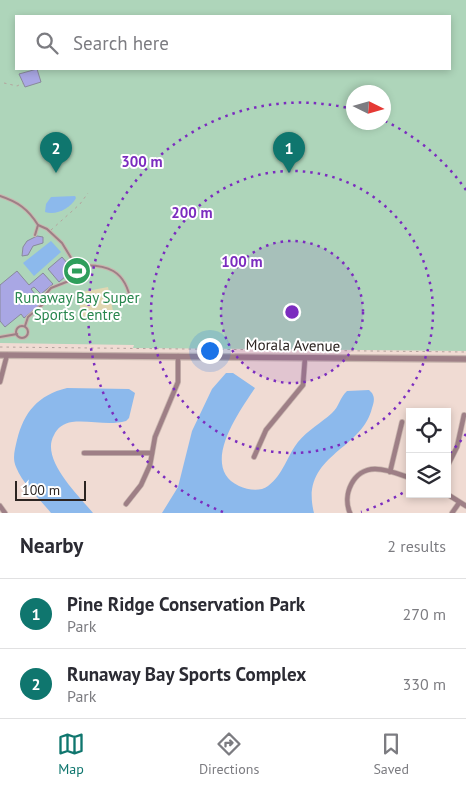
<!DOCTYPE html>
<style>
:root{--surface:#fff;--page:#f2f2f3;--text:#2b2b33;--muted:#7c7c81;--line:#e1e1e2;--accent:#0f766e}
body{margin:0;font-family:"PT Sans",sans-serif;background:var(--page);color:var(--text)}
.controls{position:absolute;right:15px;bottom:15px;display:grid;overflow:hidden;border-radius:0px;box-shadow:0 2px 8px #0003}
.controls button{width:45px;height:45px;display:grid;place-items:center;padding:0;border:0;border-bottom:1px solid var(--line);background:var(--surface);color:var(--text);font:25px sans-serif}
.compass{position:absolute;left:346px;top:85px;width:45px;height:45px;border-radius:50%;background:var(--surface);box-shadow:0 2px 8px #0003;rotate:95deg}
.scale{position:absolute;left:15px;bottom:12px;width:71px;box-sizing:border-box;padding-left:5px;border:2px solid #2c2421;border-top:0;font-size:14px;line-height:18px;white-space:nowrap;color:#2c2421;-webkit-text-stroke:4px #fff;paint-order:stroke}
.you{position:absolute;left:209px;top:350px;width:18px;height:18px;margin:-12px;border:4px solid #fff;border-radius:50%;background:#1a73e8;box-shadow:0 0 0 8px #1a73e833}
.badge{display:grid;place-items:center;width:32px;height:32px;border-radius:50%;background:var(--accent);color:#fff;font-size:16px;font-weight:700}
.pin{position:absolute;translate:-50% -41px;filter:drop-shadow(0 1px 2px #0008)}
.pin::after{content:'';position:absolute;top:26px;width:18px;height:15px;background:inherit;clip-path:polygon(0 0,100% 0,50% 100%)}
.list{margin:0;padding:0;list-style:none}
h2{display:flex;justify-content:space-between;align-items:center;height:65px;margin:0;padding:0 20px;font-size:21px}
h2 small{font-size:16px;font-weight:400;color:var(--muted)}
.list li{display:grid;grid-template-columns:32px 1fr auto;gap:15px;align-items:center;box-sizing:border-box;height:70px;padding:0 20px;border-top:1px solid var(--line)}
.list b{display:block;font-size:19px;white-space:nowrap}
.list p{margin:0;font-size:16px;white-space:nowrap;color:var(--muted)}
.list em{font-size:16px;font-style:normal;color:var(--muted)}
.icon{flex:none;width:28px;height:28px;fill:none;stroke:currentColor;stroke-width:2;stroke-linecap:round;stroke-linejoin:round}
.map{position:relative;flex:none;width:466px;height:513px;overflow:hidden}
.search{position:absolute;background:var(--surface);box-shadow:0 2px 8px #0003;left:15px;right:15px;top:15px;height:55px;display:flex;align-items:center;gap:12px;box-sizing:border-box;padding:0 18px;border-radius:0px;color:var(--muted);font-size:19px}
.sheet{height:205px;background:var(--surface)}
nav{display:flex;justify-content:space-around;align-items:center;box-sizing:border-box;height:70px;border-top:1px solid var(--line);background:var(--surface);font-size:14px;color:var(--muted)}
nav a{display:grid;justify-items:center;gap:2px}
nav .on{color:var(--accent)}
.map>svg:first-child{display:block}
.green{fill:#aed5ba;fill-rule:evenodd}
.sand{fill:#e0d7b2}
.water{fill:#8cb9ec}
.building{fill:#a9a7e4;stroke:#89899b}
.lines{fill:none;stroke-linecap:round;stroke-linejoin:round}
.service-casing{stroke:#c9b6af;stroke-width:4}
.minor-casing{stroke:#c9b6af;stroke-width:6}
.tertiary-casing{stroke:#c9b6af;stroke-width:8}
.path{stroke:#b4a39d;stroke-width:1;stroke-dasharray:2.5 4;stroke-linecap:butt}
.service{stroke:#9e7f86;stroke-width:2}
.minor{stroke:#9e7f86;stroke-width:4.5}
.tertiary{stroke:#9e7f86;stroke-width:5.5}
.ring{fill:none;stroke:#7b2cbf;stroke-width:2.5;stroke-dasharray:2.5 5}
.labels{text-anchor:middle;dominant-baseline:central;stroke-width:4;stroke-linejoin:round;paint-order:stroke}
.leisure-label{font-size:15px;fill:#27864d;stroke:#fff}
.street-label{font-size:15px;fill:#2c2421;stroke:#fff}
.centre{fill:#7b2cbf;stroke:#fff;stroke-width:2.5}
.ring-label{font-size:15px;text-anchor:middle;font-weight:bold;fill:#7b2cbf;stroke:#fff;stroke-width:4;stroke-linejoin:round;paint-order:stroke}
</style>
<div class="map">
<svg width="466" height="513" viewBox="0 0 466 513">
<rect width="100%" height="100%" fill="#f0dbd3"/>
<path class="green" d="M0 0H466V351L133 348 134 345 0 343ZM16 16H450V69H16ZM354 92H384V122H354Z"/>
<polygon class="sand" points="108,287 113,311 82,317 77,293"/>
<g class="water">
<path d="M75 196 76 198C71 208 56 216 45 212L46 204 51 197Z"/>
<polygon points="51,241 61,252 34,276 23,263"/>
<path d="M226 373H233L255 388C239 412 199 467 239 486 248 490 260 492 268 486 283 475 287 456 298 442 308 430 321 423 332 413 339 407 340 397 347 391L369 390 372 393C375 398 374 402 372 408 362 451 299 455 314 513H162L178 487 192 431 212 389Z"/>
<path d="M67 388 129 389 135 393 129 418 126 421C109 426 90 420 72 422 64 423 57 428 54 435 40 459 78 495 93 513H51C40 499 22 483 16 467 12 458 15 449 17 440 24 412 38 395 67 388Z"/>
</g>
<g class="building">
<polygon points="37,69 41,82 25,87 19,74"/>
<polygon points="37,236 43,237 43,243 33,246 28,255 22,256 23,247 27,241"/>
<polygon points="62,257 73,270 59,282 48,269"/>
<polygon points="17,271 29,285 43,273 53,284 41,294 34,287 31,289 42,303 24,318 21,314 5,327 0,321 0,285"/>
</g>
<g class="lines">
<g class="service-casing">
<g id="service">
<path d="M0 196C18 202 28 209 38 225L35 235"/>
<path d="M38 225 47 229 62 243 76 266C107 263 126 270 131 303"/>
<circle cx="22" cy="332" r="6"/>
<polyline points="25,326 28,317 42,305 45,295 51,288 74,279 76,266"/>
<polyline points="0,337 17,334"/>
</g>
</g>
<g class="minor-casing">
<g id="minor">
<polyline points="0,382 7,355"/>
<polyline points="84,453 152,453"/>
<polyline points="254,457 266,430 303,385 305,358"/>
<polyline points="447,467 457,447 464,415"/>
<polyline points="390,472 402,422"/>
<polyline points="447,494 466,506"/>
<polyline points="126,504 141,485 150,465 155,437 178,382 178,356"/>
<polyline points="0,506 5,513"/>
<path d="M350 513C342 495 353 469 375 469 387 469 399 474 410 478"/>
<polyline points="452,513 459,503"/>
</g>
</g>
<g class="tertiary-casing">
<polyline id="tertiary" points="0,355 466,359"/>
</g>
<g class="path">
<polyline points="4,83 17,86 23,83"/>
<polyline points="51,230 80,204 88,193"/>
<polyline points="0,347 466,352"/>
</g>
<use href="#service" class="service"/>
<use href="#minor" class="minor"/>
<use href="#tertiary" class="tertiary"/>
</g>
<circle cx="292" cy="312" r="71" fill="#7b2cbf" fill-opacity=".12"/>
<g class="ring">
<circle cx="292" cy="312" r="71"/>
<circle cx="292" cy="312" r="141"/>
<path d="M466 434A212 212 0 0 1 448 455M409 489A212 212 0 0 1 361 512M223 512A212 212 0 0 1 352 109M385 121A212 212 0 0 1 466 190"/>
</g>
<defs>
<g id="stadium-disc" transform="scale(1.4375)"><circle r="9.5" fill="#2e9e5b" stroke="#fff"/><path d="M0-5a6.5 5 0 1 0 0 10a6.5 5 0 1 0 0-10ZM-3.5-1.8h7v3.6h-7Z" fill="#fff"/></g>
</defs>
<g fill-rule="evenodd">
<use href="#stadium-disc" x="77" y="271"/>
</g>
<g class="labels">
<g class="leisure-label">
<text x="77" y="297">Runaway Bay Super<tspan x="77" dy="17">Sports Centre</tspan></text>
</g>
<g class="street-label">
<text transform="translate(293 345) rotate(1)">Morala Avenue</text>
</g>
</g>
<circle cx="292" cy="312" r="8" class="centre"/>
<g class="ring-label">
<text x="142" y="167">300 m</text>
<text x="192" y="218">200 m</text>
<text x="242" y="267">100 m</text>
</g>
</svg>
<div class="controls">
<button><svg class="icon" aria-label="locate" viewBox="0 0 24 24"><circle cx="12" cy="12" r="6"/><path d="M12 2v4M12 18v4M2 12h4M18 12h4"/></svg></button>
<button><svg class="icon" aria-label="layers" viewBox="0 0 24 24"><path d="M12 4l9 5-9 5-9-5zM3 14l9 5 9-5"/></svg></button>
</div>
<svg class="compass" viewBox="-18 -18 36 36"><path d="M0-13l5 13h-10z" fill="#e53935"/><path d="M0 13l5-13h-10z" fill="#7c7c81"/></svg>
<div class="scale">100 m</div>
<div class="you"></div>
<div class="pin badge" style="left:289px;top:173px">1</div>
<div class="pin badge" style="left:56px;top:173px">2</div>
<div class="search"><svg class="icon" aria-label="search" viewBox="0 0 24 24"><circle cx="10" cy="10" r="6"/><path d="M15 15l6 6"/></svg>Search here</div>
</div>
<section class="sheet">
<h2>Nearby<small>2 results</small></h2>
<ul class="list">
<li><span class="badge">1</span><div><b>Pine Ridge Conservation Park</b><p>Park</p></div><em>270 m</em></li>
<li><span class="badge">2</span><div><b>Runaway Bay Sports Complex</b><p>Park</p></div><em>330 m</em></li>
</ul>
</section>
<nav>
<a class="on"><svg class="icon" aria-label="map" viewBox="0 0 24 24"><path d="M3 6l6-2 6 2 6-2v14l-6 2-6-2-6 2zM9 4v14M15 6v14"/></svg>Map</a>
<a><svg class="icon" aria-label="directions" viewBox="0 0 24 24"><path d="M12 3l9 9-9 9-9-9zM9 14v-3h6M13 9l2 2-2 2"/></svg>Directions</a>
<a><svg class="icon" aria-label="saved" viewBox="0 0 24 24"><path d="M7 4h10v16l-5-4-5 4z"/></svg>Saved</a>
</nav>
